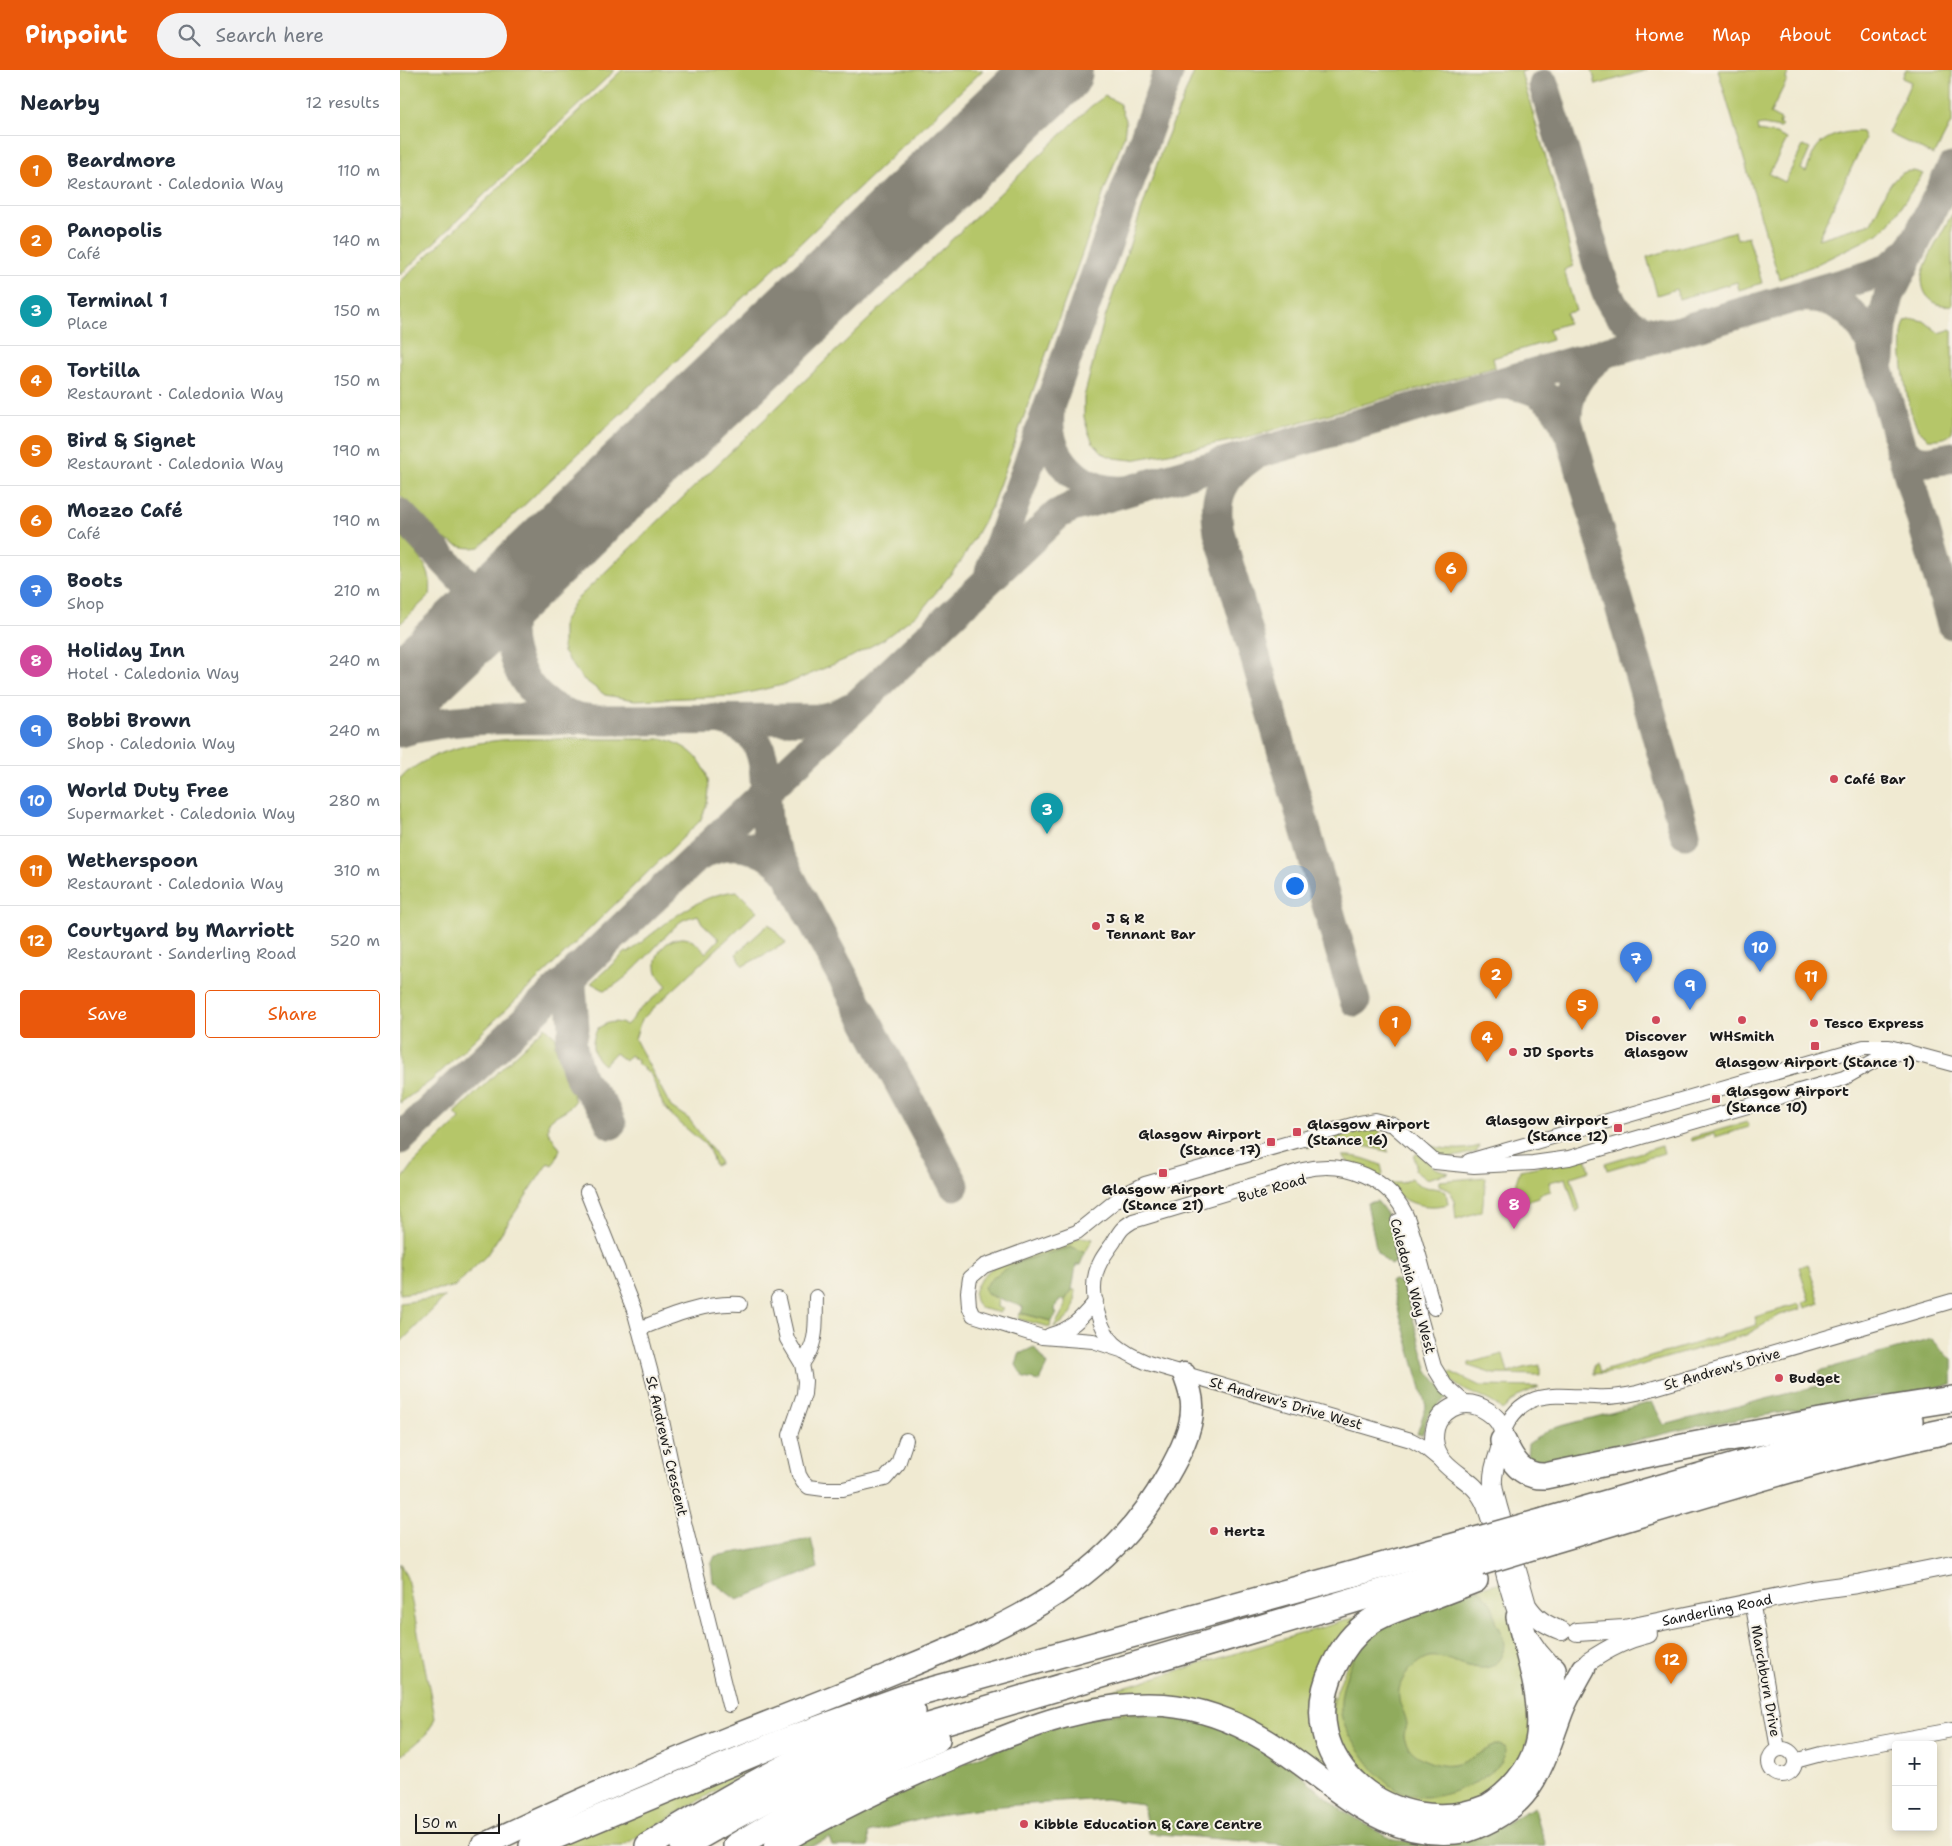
<!DOCTYPE html>
<meta charset="utf-8">
<style>
:root{--surface:#fff;--page:#f2f2f3;--text:#1f2937;--muted:#747a83;--line:#e0e1e3;--accent:#ea580c}
body{margin:0;font-family:"Shantell Sans",sans-serif;background:var(--page);color:var(--text)}
.controls{position:absolute;right:15px;bottom:15px;display:grid;overflow:hidden;border-radius:5px;box-shadow:0 2px 8px #0003}
.controls button{width:45px;height:45px;display:grid;place-items:center;padding:0;border:0;border-bottom:1px solid var(--line);background:var(--surface);color:var(--text);font:25px sans-serif}
.scale{position:absolute;left:15px;bottom:12px;width:85px;box-sizing:border-box;padding-left:5px;border:2px solid #1c1c1c;border-top:0;font-size:14px;line-height:18px;white-space:nowrap;color:#1c1c1c;-webkit-text-stroke:4px #f7f3e8;paint-order:stroke}
.you{position:absolute;left:894px;top:815px;width:18px;height:18px;margin:-12px;border:4px solid #fff;border-radius:50%;background:#1a73e8;box-shadow:0 0 0 8px #1a73e833}
.badge{display:grid;place-items:center;width:32px;height:32px;border-radius:50%;background:var(--accent);color:#fff;font-size:16px;font-weight:700}
.pin{position:absolute;translate:-50% -41px;filter:drop-shadow(0 1px 2px #0008)}
.pin::after{content:'';position:absolute;top:26px;width:18px;height:15px;background:inherit;clip-path:polygon(0 0,100% 0,50% 100%)}
.list{margin:0;padding:0;list-style:none}
h2{display:flex;justify-content:space-between;align-items:center;height:65px;margin:0;padding:0 20px;font-size:21px}
h2 small{font-size:16px;font-weight:400;color:var(--muted)}
.list li{display:grid;grid-template-columns:32px 1fr auto;gap:15px;align-items:center;box-sizing:border-box;height:70px;padding:0 20px;border-top:1px solid var(--line)}
.list b{display:block;font-size:19px;white-space:nowrap}
.list p{margin:0;font-size:16px;white-space:nowrap;color:var(--muted)}
.list em{font-size:16px;font-style:normal;color:var(--muted)}
.actions{display:flex;gap:10px;padding:15px 20px}
.actions a{flex:1;padding:11px 0;border:1px solid var(--accent);border-radius:5px;text-align:center;font-size:18px;color:var(--accent)}
.actions .main{background:var(--accent);color:#fff}
.icon{flex:none;width:28px;height:28px;fill:none;stroke:currentColor;stroke-width:2;stroke-linecap:round;stroke-linejoin:round}
.map{position:relative;flex:none;width:1552px;height:1776px;overflow:hidden}
header{display:flex;align-items:center;gap:30px;box-sizing:border-box;height:70px;padding:0 25px;background:var(--accent);color:#fff}
header strong{font-size:24px}
nav{display:flex;gap:28px;margin-inline-start:auto;font-size:18px}
.search{width:350px;height:45px;background:var(--page);display:flex;align-items:center;gap:12px;box-sizing:border-box;padding:0 18px;border-radius:28px;color:var(--muted);font-size:19px}
main{display:flex}
aside{flex:1;background:var(--surface)}
.map>svg:first-child{display:block}
.green{fill:#b5c669;stroke:#687142}
.forest{fill:#90ab5d;stroke:#56643c}
.lines{fill:none;stroke-linecap:round;stroke-linejoin:round}
.taxiway{stroke:#868377;stroke-width:31}
.runway{stroke:#868377;stroke-width:76}
.minor-casing{stroke:#66645c;stroke-width:16}
.tertiary-casing{stroke:#66645c;stroke-width:20}
.trunk-casing{stroke:#66645c;stroke-width:25}
.motorway-casing{stroke:#66645c;stroke-width:28}
.minor{stroke:#fff;stroke-width:14}
.tertiary{stroke:#fff;stroke-width:18}
.trunk{stroke:#fff;stroke-width:22}
.motorway{stroke:#fff;stroke-width:25}
.motorway-bridge-casing{stroke:#66645c;stroke-width:28;stroke-linecap:butt}
.motorway-bridge{stroke:#fff;stroke-width:25}
.poi-dot{fill:#d1495b;stroke:#f7f3e8;stroke-width:2}
.labels{text-anchor:middle;dominant-baseline:central;stroke-width:4;stroke-linejoin:round;paint-order:stroke}
.poi-label{font-size:14px;font-weight:bold;fill:#1c1c1c;stroke:#f7f3e8;text-anchor:start}
.street-label{font-size:14px;fill:#1c1c1c;stroke:#f7f3e8}
</style>
<header>
<strong>Pinpoint</strong>
<div class="search"><svg class="icon" aria-label="search" viewBox="0 0 24 24"><circle cx="10" cy="10" r="6"/><path d="M15 15l6 6"/></svg>Search here</div>
<nav><a>Home</a><a>Map</a><a>About</a><a>Contact</a></nav>
</header>
<main>
<aside>
<h2>Nearby<small>12 results</small></h2>
<ul class="list">
<li><span class="badge" style="background:#e8710a">1</span><div><b>Beardmore</b><p>Restaurant · Caledonia Way</p></div><em>110 m</em></li>
<li><span class="badge" style="background:#e8710a">2</span><div><b>Panopolis</b><p>Café</p></div><em>140 m</em></li>
<li><span class="badge" style="background:#0f9aa8">3</span><div><b>Terminal 1</b><p>Place</p></div><em>150 m</em></li>
<li><span class="badge" style="background:#e8710a">4</span><div><b>Tortilla</b><p>Restaurant · Caledonia Way</p></div><em>150 m</em></li>
<li><span class="badge" style="background:#e8710a">5</span><div><b>Bird &amp; Signet</b><p>Restaurant · Caledonia Way</p></div><em>190 m</em></li>
<li><span class="badge" style="background:#e8710a">6</span><div><b>Mozzo Café</b><p>Café</p></div><em>190 m</em></li>
<li><span class="badge" style="background:#3f7fe0">7</span><div><b>Boots</b><p>Shop</p></div><em>210 m</em></li>
<li><span class="badge" style="background:#d1479c">8</span><div><b>Holiday Inn</b><p>Hotel · Caledonia Way</p></div><em>240 m</em></li>
<li><span class="badge" style="background:#3f7fe0">9</span><div><b>Bobbi Brown</b><p>Shop · Caledonia Way</p></div><em>240 m</em></li>
<li><span class="badge" style="background:#3f7fe0">10</span><div><b>World Duty Free</b><p>Supermarket · Caledonia Way</p></div><em>280 m</em></li>
<li><span class="badge" style="background:#e8710a">11</span><div><b>Wetherspoon</b><p>Restaurant · Caledonia Way</p></div><em>310 m</em></li>
<li><span class="badge" style="background:#e8710a">12</span><div><b>Courtyard by Marriott</b><p>Restaurant · Sanderling Road</p></div><em>520 m</em></li>
</ul>
<div class="actions"><a class="main">Save</a><a>Share</a></div>
</aside>
<div class="map">
<svg width="1552" height="1776" viewBox="0 0 1552 1776">
<rect width="100%" height="100%" fill="#f7f3e8"/>
<filter id="ink" filterUnits="userSpaceOnUse"><feTurbulence type="fractalNoise" baseFrequency=".02" numOctaves="2"/><feDisplacementMap in="SourceGraphic" scale="10" xChannelSelector="R" yChannelSelector="G"/><feConvolveMatrix kernelMatrix="1 2 1 2 8 2 1 2 1" color-interpolation-filters="sRGB"/></filter>
<filter id="wash" filterUnits="userSpaceOnUse"><feTurbulence type="fractalNoise" baseFrequency=".0096" numOctaves="4" result="noise"/><feDisplacementMap in="SourceGraphic" scale="20" xChannelSelector="R" yChannelSelector="G"/><feGaussianBlur stdDeviation="1.12" result="paint"/><feColorMatrix in="noise" values="0 0 0 0 0 0 0 0 0 0 0 0 0 0 0 0 0 1.4 0 .05"/><feComposite in="paint" operator="in"/></filter>
<g filter="url(#wash)">
<rect width="100%" height="100%" fill="#f0ead2"/>
<g class="green">
<polygon points="0,0 215,0 0,205"/>
<path d="M222 0H583L80 477C46 484 21 447 0 425V212Z"/>
<polygon points="795,0 1126,0 1121,2 1163,147 1173,196 1164,200 1176,241 1166,243 1168,253 1149,259 1152,270 1093,288 1095,297 841,369 732,390 714,388 704,384 693,373 688,361 684,347 684,327 703,254 762,79"/>
<polygon points="1192,0 1247,0 1196,15"/>
<path d="M1318 0H1390L1386 8 1387 10 1370 44 1381 50 1379 54 1382 56 1380 58 1363 55 1357 56 1358 61 1376 64 1387 69 1369 104 1385 112 1403 76 1410 79 1401 99 1406 102C1409 95 1411 87 1415 80 1423 66 1447 60 1462 62L1465 69 1418 169 1471 153C1482 133 1493 89 1523 104L1490 153 1478 164 1413 196 1379 209Z"/>
<polygon points="1506,0 1552,0 1552,51 1536,82 1533,85 1488,63 1511,12 1502,8"/>
<polygon points="705,26 719,33 726,50 724,66 609,388 591,438 562,490 521,541 484,569 451,587 387,614 334,626 235,630 205,625 182,608 163,582 163,553 174,532 690,37"/>
<path d="M1552 144V235C1544 236 1536 235 1530 229 1524 224 1522 216 1522 208 1522 196 1545 157 1552 144Z"/>
<polygon points="1335,161 1337,169 1348,166 1362,213 1339,220 1337,212 1279,229 1276,219 1257,225 1247,187"/>
<path d="M1514 249 1524 251 1539 263 1552 259V363C1546 370 1536 369 1528 369 1523 364 1517 358 1514 351 1507 334 1495 265 1506 251Z"/>
<path d="M0 466C17 483 34 499 30 525L0 554Z"/>
<path d="M114 669H265C305 681 320 713 300 751L158 890 32 1010 0 1033V708C32 680 72 672 114 669Z"/>
<path d="M337 821 357 841 241 950 235 969 271 1037 289 1049 313 1081 320 1093 315 1096 308 1077 274 1048 263 1035 251 1005 237 993 238 991 230 985 225 991 215 983 204 995C191 985 190 972 198 958 208 952 215 950 226 955L233 949 235 944 267 916C262 910 256 905 256 896 254 879 275 862 291 870 297 873 302 879 306 883L319 869 302 853 298 845C292 847 285 848 280 852 262 867 226 915 204 920L191 913 226 882 228 883C259 859 296 824 337 821Z"/>
<polygon points="369,854 386,873 343,896 336,884"/>
<path d="M145 957 156 967 155 975 175 1031C169 1042 155 1043 148 1053V1061L160 1079 156 1090 152 1095 148 1093 86 1186 54 1217 0 1224V1112L16 1091 60 1049 55 1043Z"/>
<polygon points="1347,1052 1349,1057 1315,1067 1314,1064 1292,1071 1291,1068"/>
<path d="M979 1058 981 1071 989 1082C958 1074 939 1071 908 1078L907 1075 962 1059Z"/>
<path d="M1025 1074C1043 1080 1062 1081 1080 1076L1076 1082C1053 1087 1043 1093 1025 1074Z"/>
<polygon points="1262,1076 1264,1083 1207,1100 1205,1093"/>
<polygon points="1017,1083 1035,1098 1049,1103 1026,1109 1015,1101 1016,1094 1014,1086"/>
<path d="M943 1086C956 1085 969 1090 981 1095L983 1104 980 1108 951 1095Z"/>
<polygon points="1186,1087 1190,1101 1171,1107 1180,1139 1176,1142 1166,1108 1149,1112 1151,1121 1140,1124 1138,1128 1119,1134 1114,1118 1120,1100"/>
<path d="M1086 1107 1082 1141 1056 1149C1054 1134 1056 1119 1039 1115V1111Z"/>
<path d="M1011 1108C1025 1123 1033 1114 1046 1122L1048 1134C1025 1140 1005 1133 988 1117L992 1113H1002Z"/>
<path d="M681 1167 693 1169 685 1183 672 1177 619 1191 587 1224 598 1229 597 1237 603 1239 600 1243C594 1241 584 1240 580 1237 565 1225 582 1206 592 1198Z"/>
<polygon points="1408,1194 1420,1233 1405,1238 1403,1232 1409,1230 1399,1197"/>
<path d="M672 1220H675C677 1239 671 1249 654 1257L665 1237V1230Z"/>
<polygon points="45,1227 0,1273 0,1233"/>
<polygon points="1399,1234 1401,1239 1380,1245 1346,1265 1217,1302 1194,1304 1194,1294 1197,1293 1200,1302 1357,1255 1355,1247"/>
<polygon points="620,1243 651,1251 650,1257 618,1249"/>
<polygon points="1103,1284 1108,1303 1123,1298 1140,1295 1140,1305 1093,1304 1069,1296 1069,1293"/>
<path d="M1051 1302 1080 1316 1139 1317 1120 1325 1102 1340C1086 1323 1060 1326 1047 1304Z"/>
<path d="M0 1493 7 1508 35 1647C29 1667 16 1673 0 1686Z"/>
<polygon points="1102,1512 1136,1648 1114,1706 1058,1743 957,1715 929,1641 954,1576 1078,1518"/>
<polygon points="970,1543 928,1591 942,1715 682,1634 680,1630"/>
<polygon points="401,1674 352,1699 222,1776 153,1776"/>
</g>
<g class="forest">
<path d="M977 1131C993 1148 996 1168 1000 1190L990 1195 977 1182 967 1133Z"/>
<path d="M672 1177 685 1183 680 1195H676L672 1220 665 1230C657 1230 656 1233 655 1241L657 1244 651 1251 621 1243 623 1237 587 1224 584 1217C606 1190 640 1186 672 1177Z"/>
<polygon points="996,1210 1004,1216 1028,1302 1031,1304 1048,1326 1028,1346 1022,1365 1017,1364 1026,1336 990,1211"/>
<polygon points="1532,1269 1552,1290 1552,1315 1293,1357 1146,1392 1127,1387 1128,1374 1150,1359 1252,1332 1264,1355 1421,1315 1419,1301"/>
<polygon points="634,1277 647,1295 639,1311 624,1308 616,1295 619,1284"/>
<polygon points="411,1469 418,1498 337,1530 313,1512 311,1494 315,1486"/>
<path d="M1078 1518C1088 1529 1096 1537 1095 1552 1101 1562 1107 1573 1102 1584 1089 1616 1050 1583 1029 1587 1019 1589 1005 1603 1001 1613 994 1631 1005 1639 1007 1654 1007 1657 1004 1661 1004 1665 1004 1676 1016 1686 1025 1690 1057 1704 1068 1688 1095 1675H1100L1105 1678C1106 1694 1090 1703 1078 1711 1053 1724 1021 1735 995 1719 981 1710 971 1696 962 1683 953 1671 943 1658 941 1643 939 1623 948 1598 957 1581 962 1573 970 1560 979 1555 988 1550 1000 1547 1011 1543 1033 1535 1056 1527 1078 1518Z"/>
<polygon points="710,1644 769,1646 811,1654 872,1680 940,1739 993,1770 1027,1773 1101,1756 1134,1737 1146,1776 904,1776 748,1763 743,1734 705,1729 601,1736 538,1745 468,1763 469,1776 432,1776 429,1768 412,1776 386,1776 460,1736 653,1657"/>
</g>
<g class="lines">
<g class="taxiway">
<path d="M1144 15 1204 215C1214 245 1235 265 1269 263"/>
<path d="M1402 227C1435 225 1459 244 1471 274L1552 554"/>
<path d="M1202 285C1179 302 1166 321 1167 351L1285 763"/>
<polyline points="1480,289 1482,256 1489,226 1552,98"/>
<path d="M1100 314C1136 314 1157 329 1169 363"/>
<path d="M649 342C645 386 679 424 724 421"/>
<path d="M1500 379C1518 396 1530 392 1552 387"/>
<path d="M851 387C822 407 812 427 819 462L955 931"/>
<polyline points="0,444 90,538"/>
<path d="M136 494C126 508 117 521 113 538 101 583 128 633 172 646 182 649 193 650 203 650L419 649 435 646 450 638"/>
<polyline points="590,502 769,0"/>
<path d="M316 649C386 660 356 725 371 772L554 1115"/>
<polyline points="0,652 74,553"/>
<path d="M0 662C57 645 116 649 175 649"/>
<path d="M299 786C328 768 362 775 385 799"/>
<polyline points="177,899 173,908 171,915 174,958 171,972 175,992 181,1010 203,1037 211,1054"/>
<path d="M0 1069 658 444 672 437 1469 206C1488 200 1502 191 1513 175"/>
</g>
<polyline class="runway" points="0,623 655,0"/>
</g>
</g>
<g filter="url(#ink)">
<g class="lines">
<g class="minor-casing">
<g id="minor">
<polyline points="1069,1091 1464,977 1489,977 1552,994"/>
<polyline points="187,1122 234,1240 255,1318 281,1440 329,1635"/>
<polyline points="998,1151 1020,1247 1034,1297 1045,1315 1066,1334"/>
<polyline points="378,1229 387,1269 402,1294 405,1311 404,1324 390,1365 399,1405 403,1412 409,1417 424,1419 443,1419 485,1409 498,1394 506,1370"/>
<path d="M1034 1238C1025 1209 1018 1178 1008 1150 991 1107 944 1090 903 1100L733 1151C721 1158 720 1161 713 1173 706 1183 699 1191 696 1203 690 1225 698 1258 715 1274 725 1283 736 1288 748 1293L1011 1370 1024 1377 1041 1391"/>
<path d="M239 1259C271 1246 305 1232 340 1234"/>
<path d="M650 1265C672 1260 682 1247 696 1231"/>
<polyline points="724,1281 693,1271 642,1267 573,1245 569,1236 568,1222 570,1208 584,1196 677,1162 723,1125 745,1114 959,1053 974,1050 993,1055 1035,1092 1074,1096 1133,1093 1169,1088 1444,1008 1481,987 1507,981"/>
<path d="M402 1294C419 1271 415 1254 416 1227"/>
<path d="M1103 1363C1121 1317 1156 1326 1195 1327 1209 1328 1223 1326 1237 1323L1552 1231"/>
<polyline points="1354,1542 1378,1679"/>
<circle cx="1382" cy="1692" r="13"/>
<polyline points="1395,1691 1421,1684 1552,1660"/>
</g>
</g>
<g class="tertiary-casing">
<g id="tertiary">
<path id="s1" d="M1177 1562 1224 1559 1413 1520 1457 1514 1552 1495"/>
<path d="M1147 1591C1106 1549 1106 1485 1085 1433 1082 1427 1079 1422 1074 1417 1058 1402 1036 1394 1034 1369 1034 1362 1035 1354 1040 1348 1046 1340 1056 1334 1066 1334 1080 1334 1097 1345 1102 1358 1107 1372 1091 1394 1093 1414 1095 1430 1101 1446 1105 1461 1113 1486 1120 1510 1127 1535 1136 1549 1146 1555 1162 1561"/>
<path d="M1188 1592C1207 1579 1225 1569 1248 1564"/>
</g>
</g>
<g class="trunk-casing">
<g id="trunk">
<path d="M82 1776C163 1737 247 1701 331 1667 390 1644 449 1621 507 1597 612 1554 711 1510 767 1406 778 1387 792 1361 792 1339 793 1327 788 1315 784 1304"/>
<path d="M375 1776C436 1740 501 1709 567 1682 629 1656 696 1630 764 1635 799 1638 834 1651 864 1669 929 1707 980 1776 1067 1761 1089 1753 1113 1740 1127 1721 1145 1695 1151 1670 1162 1641 1168 1626 1176 1612 1184 1598"/>
</g>
</g>
<g class="motorway-casing">
<g id="motorway">
<path d="M1103 1371C1112 1391 1122 1407 1145 1406L1288 1376 1463 1343 1552 1329"/>
<polyline points="1144,1451 1411,1374 1510,1351"/>
<path d="M1151 1471C1283 1432 1418 1387 1552 1360"/>
<path d="M1075 1510C1055 1518 1035 1525 1014 1533 999 1538 983 1543 970 1552 954 1563 942 1579 934 1596 887 1691 995 1776 1088 1737 1109 1725 1131 1700 1137 1676 1147 1637 1128 1586 1119 1547"/>
<polyline points="1148,1644 1152,1623 1153,1599"/>
<polyline points="132,1776 379,1673 506,1627 1072,1471"/>
<path d="M248 1776C333 1724 419 1674 513 1642"/>
<path d="M283 1776C362 1729 443 1688 529 1656L1079 1493"/>
<path d="M336 1776C401 1736 467 1699 537 1669"/>
</g>
</g>
<use href="#minor" class="minor"/>
<use href="#tertiary" class="tertiary"/>
<use href="#trunk" class="trunk"/>
<use href="#motorway" class="motorway"/>
<g class="motorway-bridge-casing">
<g id="motorway-bridge">
<polyline points="1072,1471 1144,1451"/>
<polyline points="1079,1493 1151,1471"/>
</g>
</g>
<use href="#motorway-bridge" class="motorway-bridge"/>
</g>
</g>
<g class="poi-dot">
<circle cx="1434" cy="709" r="5"/>
<circle cx="696" cy="856" r="5"/>
<circle cx="1256" cy="950" r="5"/>
<circle cx="1342" cy="950" r="5"/>
<circle cx="1414" cy="953" r="5"/>
<rect x="1410" y="971" width="10" height="10" rx="2.5"/>
<circle cx="1113" cy="982" r="5"/>
<rect x="1311" y="1024" width="10" height="10" rx="2.5"/>
<rect x="1213" y="1053" width="10" height="10" rx="2.5"/>
<rect x="892" y="1057" width="10" height="10" rx="2.5"/>
<rect x="866" y="1067" width="10" height="10" rx="2.5"/>
<rect x="758" y="1098" width="10" height="10" rx="2.5"/>
<circle cx="1379" cy="1308" r="5"/>
<circle cx="814" cy="1461" r="5"/>
<circle cx="624" cy="1754" r="5"/>
</g>
<g class="labels">
<g class="poi-label">
<text x="1444" y="709">Café Bar</text>
<text x="706" y="848">J &amp; R<tspan x="706" dy="16">Tennant Bar</tspan></text>
<text x="1424" y="953">Tesco Express</text>
<text x="1256" y="966" text-anchor="middle">Discover<tspan x="1256" dy="16">Glasgow</tspan></text>
<text x="1342" y="966" text-anchor="middle">WHSmith</text>
<text x="1123" y="982">JD Sports</text>
<text x="1415" y="992" text-anchor="middle">Glasgow Airport (Stance 1)</text>
<text x="1326" y="1021">Glasgow Airport<tspan x="1326" dy="16">(Stance 10)</tspan></text>
<text x="1208" y="1050" text-anchor="end">Glasgow Airport<tspan x="1208" dy="16">(Stance 12)</tspan></text>
<text x="907" y="1054">Glasgow Airport<tspan x="907" dy="16">(Stance 16)</tspan></text>
<text x="861" y="1064" text-anchor="end">Glasgow Airport<tspan x="861" dy="16">(Stance 17)</tspan></text>
<text x="763" y="1119" text-anchor="middle">Glasgow Airport<tspan x="763" dy="16">(Stance 21)</tspan></text>
<text x="1389" y="1308">Budget</text>
<text x="824" y="1461">Hertz</text>
<text x="634" y="1754">Kibble Education &amp; Care Centre</text>
</g>
<g class="street-label">
<text transform="translate(872 1118) rotate(-16)">Bute Road</text>
<text transform="translate(1013 1216) rotate(75)">Caledonia Way West</text>
<text transform="translate(1322 1299) rotate(-16)">St Andrew's Drive</text>
<text transform="translate(886 1333) rotate(16)">St Andrew's Drive West</text>
<text transform="translate(267 1376) rotate(77)">St Andrew's Crescent</text>
<text stroke="none"><textPath href="#s1" startOffset="142">Sanderling Road</textPath></text>
<text transform="translate(1366 1611) rotate(80)">Marchburn Drive</text>
</g>
</g>
</svg>
<div class="controls">
<button>+</button>
<button>−</button>
</div>
<div class="scale">50 m</div>
<div class="you"></div>
<div class="pin badge" style="left:995px;top:977px;background:#e8710a">1</div>
<div class="pin badge" style="left:1096px;top:929px;background:#e8710a">2</div>
<div class="pin badge" style="left:647px;top:764px;background:#0f9aa8">3</div>
<div class="pin badge" style="left:1087px;top:992px;background:#e8710a">4</div>
<div class="pin badge" style="left:1182px;top:960px;background:#e8710a">5</div>
<div class="pin badge" style="left:1051px;top:523px;background:#e8710a">6</div>
<div class="pin badge" style="left:1236px;top:913px;background:#3f7fe0">7</div>
<div class="pin badge" style="left:1114px;top:1159px;background:#d1479c">8</div>
<div class="pin badge" style="left:1290px;top:940px;background:#3f7fe0">9</div>
<div class="pin badge" style="left:1360px;top:902px;background:#3f7fe0">10</div>
<div class="pin badge" style="left:1411px;top:931px;background:#e8710a">11</div>
<div class="pin badge" style="left:1271px;top:1614px;background:#e8710a">12</div>
</div>
</main>
